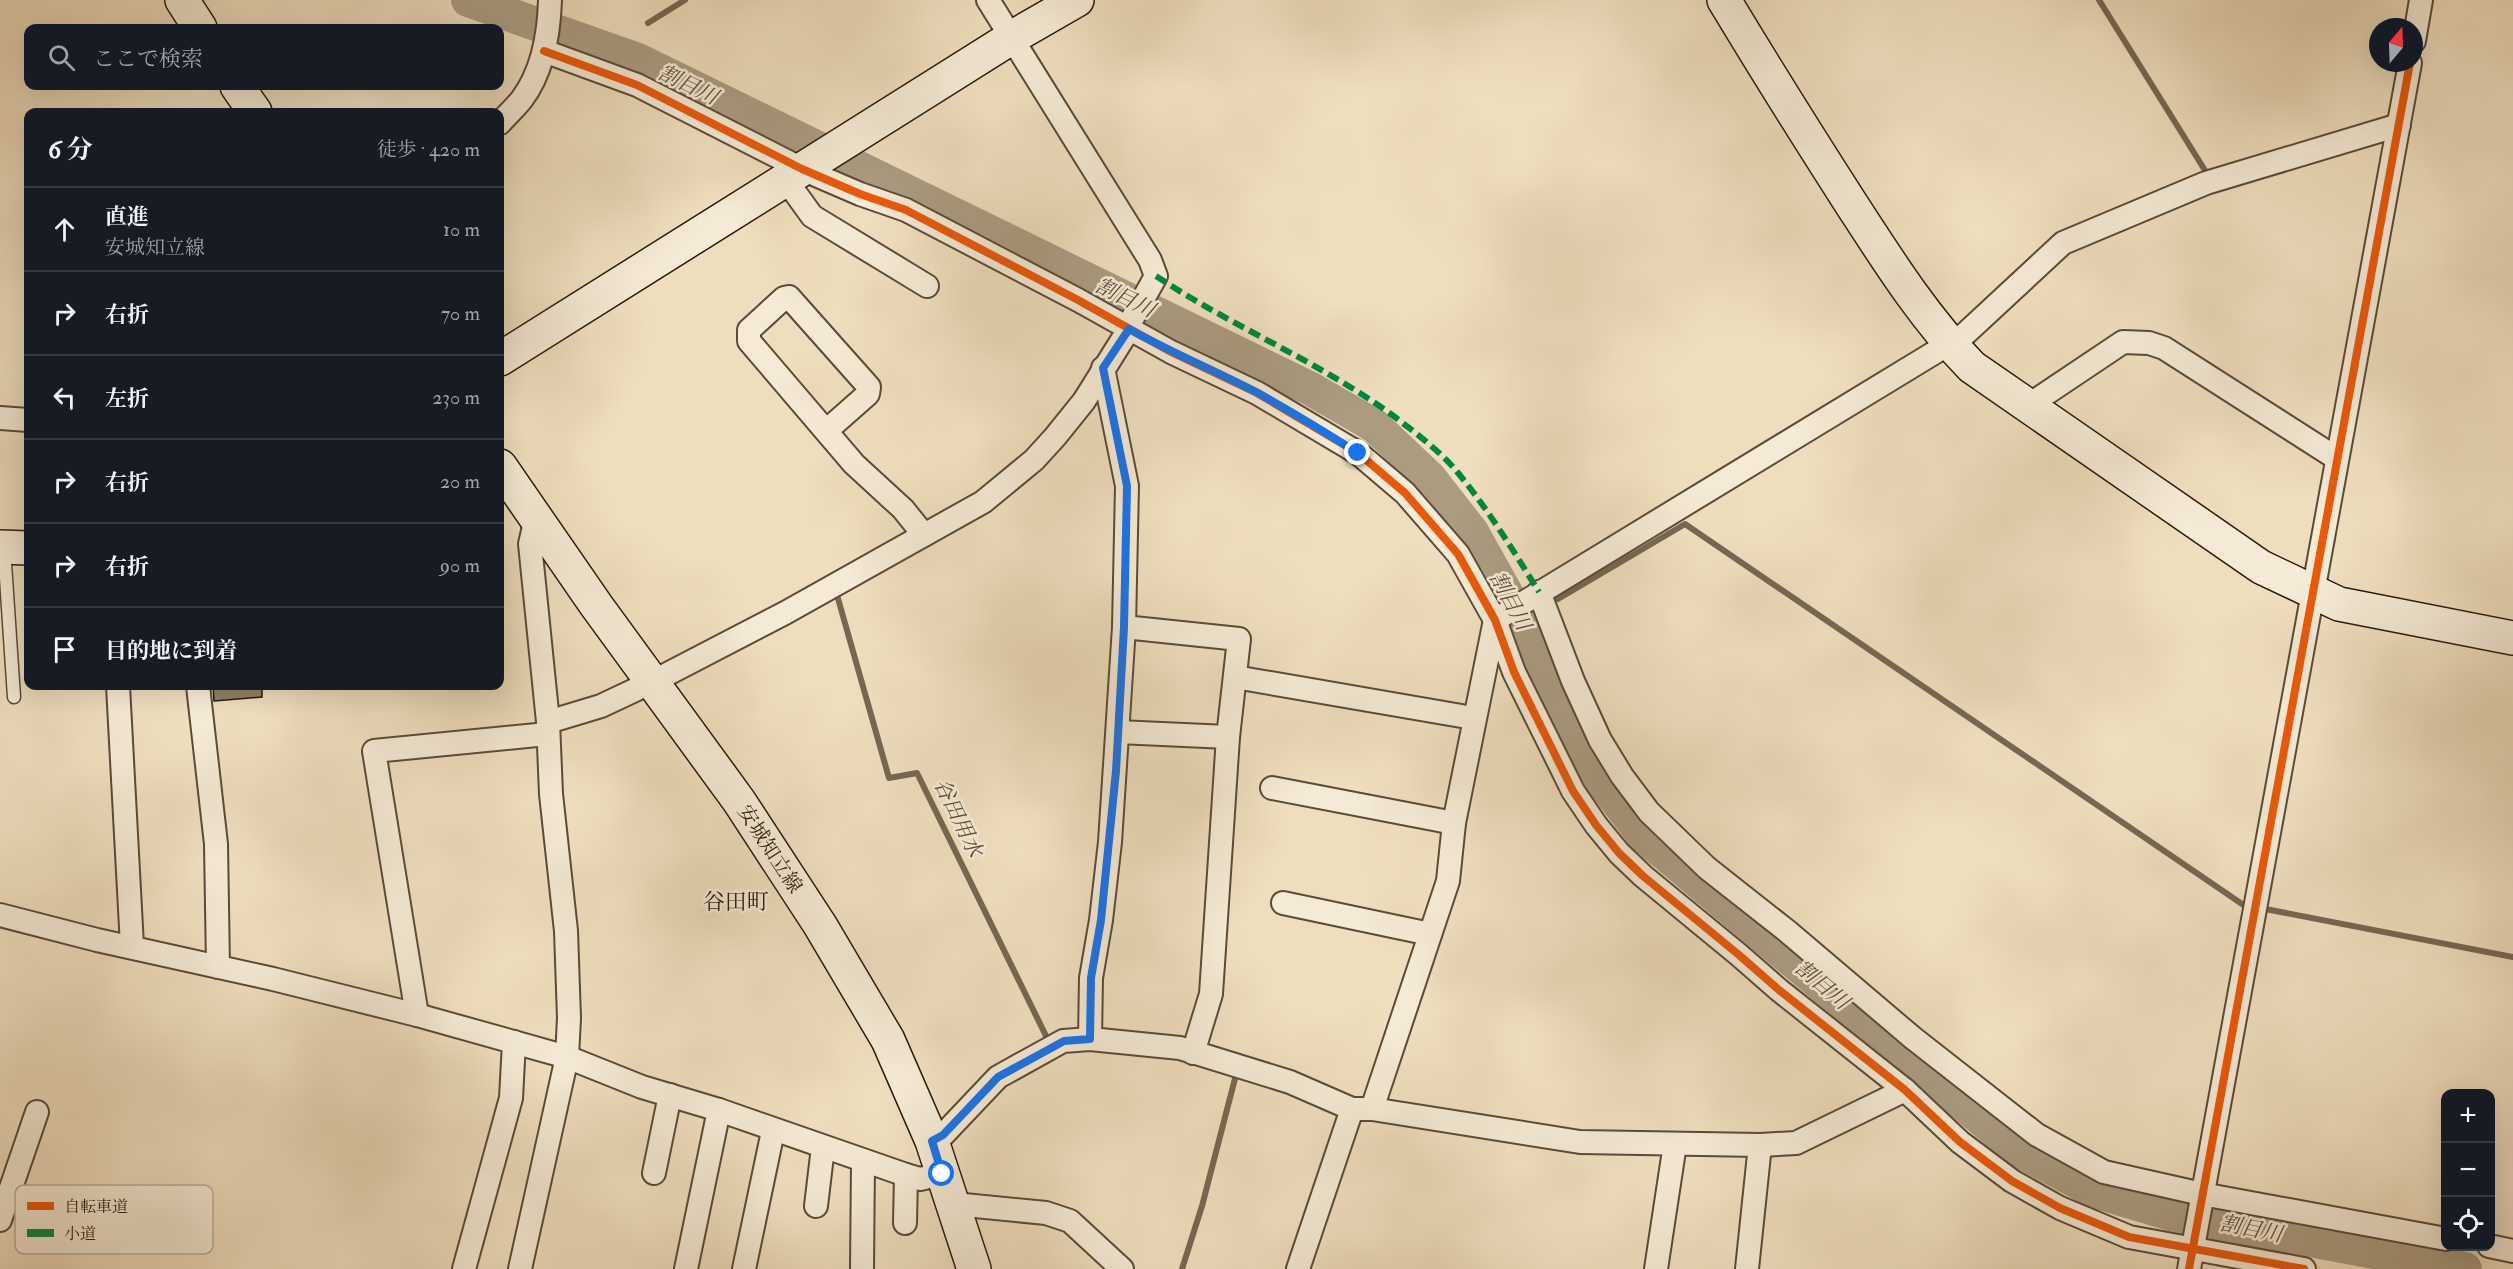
<!DOCTYPE html>
<html lang="ja">
<meta charset="utf-8">
<style>
:root{--surface:#171b24;--page:#20242c;--text:#f1f3f6;--muted:#9ea1a6;--line:#363941}
body{margin:0;font-family:"IM FELL Double Pica","Noto Serif JP",serif;background:var(--page);color:var(--text)}
.controls{position:absolute;right:18px;bottom:18px;display:grid;overflow:hidden;border-radius:12px;box-shadow:0 6px 24px #0002}
.controls button{width:54px;height:54px;display:grid;place-items:center;padding:0;border:0;border-bottom:2px solid var(--line);background:var(--surface);color:var(--text);font:30px sans-serif}
.compass{position:absolute;left:2369px;top:18px;width:54px;height:54px;border-radius:50%;background:var(--surface);box-shadow:0 6px 24px #0002;rotate:19deg}
.stop{position:absolute;width:18px;height:18px;margin:-14px;border:4px solid #1a73e8;border-radius:50%;background:#fff}
.stop.end{background:#1a73e8;border-color:#fff;box-shadow:0 2px 6px #0008}
.list{margin:0;padding:0;list-style:none}
h2{display:flex;justify-content:space-between;align-items:center;height:78px;margin:0;padding:0 24px;font-size:26px}
h2 small{font-size:20px;font-weight:400;color:var(--muted)}
.list li{display:grid;grid-template-columns:39px 1fr auto;gap:18px;align-items:center;box-sizing:border-box;height:84px;padding:0 24px;border-top:2px solid var(--line)}
.list b{display:block;font-size:22px;white-space:nowrap}
.list p{margin:0;font-size:20px;white-space:nowrap;color:var(--muted)}
.list em{font-size:20px;font-style:normal;color:var(--muted)}
.icon{flex:none;width:33px;height:33px;fill:none;stroke:currentColor;stroke-width:2;stroke-linecap:round;stroke-linejoin:round}
.map{position:relative;flex:none;width:2513px;height:1269px;overflow:hidden}
.search{position:absolute;background:var(--surface);box-shadow:0 6px 24px #0002;left:24px;top:24px;width:480px;height:66px;display:flex;align-items:center;gap:15px;box-sizing:border-box;padding:0 21px;border-radius:12px;color:var(--muted);font-size:22px}
.panel{position:absolute;background:var(--surface);box-shadow:0 6px 24px #0002;left:24px;top:108px;width:480px;height:582px;border-radius:12px}
.map>svg:first-child{display:block}
.lines{fill:none;stroke-linecap:round;stroke-linejoin:round}
.stream{stroke:#776752;stroke-width:6}
.river{stroke:#ab9b81;stroke-width:34}
.building{fill:#8f8068;stroke:#281a0b;stroke-width:1.5}
.lane-casing{stroke:#5a4b38;stroke-width:15}
.street-casing{stroke:#5a4b38;stroke-width:26}
.secondary-casing{stroke:#281a0b;stroke-width:36}
.lane{stroke:#f5ead5;stroke-width:12}
.street{stroke:#f5ead5;stroke-width:22}
.secondary{stroke:#f5ead5;stroke-width:33}
.quiet{stroke:#00873e;stroke-width:6;stroke-dasharray:12 6;stroke-linecap:butt}
.cycleway-casing{stroke:#f5ead5;stroke-width:11}
.cycleway{stroke:#e8590c;stroke-width:8}
.route{stroke:#1a73e8;stroke-width:8}
.labels{text-anchor:middle;dominant-baseline:central;stroke-width:5;stroke-linejoin:round;paint-order:stroke}
.street-label{font-size:20px;fill:#281a0b;stroke:#f5ead5}
.water-label{font-size:21px;font-style:italic;fill:#5c4e3a;stroke:#f5ead5}
.quarter-label{font-size:22px;fill:#281a0b;stroke:#f5ead5}
.key{fill:#f5ead5;stroke:#b8ac98;stroke-width:1.5}
.key-label{font-size:16px;fill:#281a0b}
</style>
<div class="map">
<svg width="2513" height="1269" viewBox="0 0 2513 1269">
<rect width="100%" height="100%" fill="#efdebe"/>
<filter id="stains"><feTurbulence type="fractalNoise" baseFrequency=".00333" numOctaves="4"/><feColorMatrix values="0 0 0 0 .2 0 0 0 0 .09 0 0 0 0 .02 0 0 0 .5 -.17"/></filter>
<radialGradient id="worn" r=".72"><stop offset=".6" stop-color="#630" stop-opacity="0"/><stop offset="1" stop-color="#630" stop-opacity=".3"/></radialGradient>
<g class="lines">
<g class="stream">
<polyline points="2099,0 2206,172"/>
<polyline points="648,23 685,0"/>
<polyline points="638,60 640,47"/>
<polyline points="500,499 502,499"/>
<polyline points="837,595 889,778 917,773 1049,1042"/>
<polyline points="1558,599 1685,524 2242,904 2250,906"/>
<polyline points="1521,620 1528,616"/>
<polyline points="2260,908 2513,957"/>
<polyline points="1182,1269 1202,1206 1237,1071"/>
</g>
<polyline class="river" points="468,0 638,60 1311,389 1375,426 1429,477 1472,532 1521,620 1590,766 1644,836 2018,1150 2094,1191 2171,1214 2465,1269"/>
</g>
<polygon class="building" points="213,686 262,686 262,697 214,701"/>
<g class="lines">
<g class="lane-casing">
<polyline id="lane" points="4,548 14,697"/>
</g>
<g class="street-casing">
<g id="street">
<polyline points="2414,41 2421,0"/>
<polyline points="544,51 637,85 802,169 860,194 906,210 1078,300 1171,352 1257,393 1358,453 1405,493 1458,554 1495,620 1514,672 1573,791 1596,825 1619,853 1643,876 1739,955 1779,990 1905,1090 1960,1142 2012,1181 2060,1208 2129,1237 2304,1269"/>
<path d="M500 123C507 115 516 107 522 99 543 71 549 34 550 0"/>
<polyline points="786,180 812,216 927,286"/>
<polyline points="2029,405 2123,342 2149,343 2164,348 2336,458"/>
<polyline points="0,418 28,420"/>
<polyline points="826,431 868,394 869,387 789,297 784,298 749,330 749,341 854,464 903,509 924,535"/>
<polyline points="1539,592 1573,681 1600,740 1622,776 1649,812 1707,868 1787,931 1913,1038 2037,1135 2104,1172 2202,1194 2446,1239"/>
<polyline points="1495,620 1965,334 2063,243 2206,183 2399,125"/>
<polyline points="1124,627 1239,639 1228,737 1211,994 1193,1053"/>
<polyline points="1235,677 1473,718"/>
<polyline points="118,686 132,946"/>
<polyline points="198,686 216,844 218,967"/>
<polyline points="548,722 601,706 654,681 785,613 983,502 1034,460 1055,437 1084,401 1129,329 1131,321 1156,276 1150,260 988,0"/>
<polyline points="1118,732 1228,737"/>
<polyline points="1272,788 1454,823"/>
<polyline points="1283,903 1430,934"/>
<polyline points="0,915 97,940 273,979 417,1015 567,1057 642,1087 719,1110 906,1175 920,1179 942,1174"/>
<polyline points="417,1015 374,751 547,734"/>
<polyline points="1090,1039 1091,978 1101,920 1110,842 1124,627 1127,486 1103,368"/>
<polyline points="1372,1109 1448,881 1454,823 1495,620"/>
<polyline points="932,1141 943,1135 998,1077 1063,1041 1090,1039 1180,1048 1290,1082 1352,1109 1372,1109 1580,1142 1760,1145 1796,1143 1905,1090"/>
<polyline points="654,1173 670,1095"/>
<polyline points="954,1204 1046,1213 1070,1221 1122,1269"/>
<polyline points="816,1206 823,1147"/>
<polyline points="0,1220 37,1112"/>
<polyline points="905,1223 906,1175"/>
<polyline points="2489,1246 2513,1251"/>
<polyline points="464,1269 511,1098 514,1042"/>
<polyline points="520,1269 567,1057 569,1018 566,931 551,794 548,722 530,544 536,518"/>
<polyline points="686,1269 719,1110"/>
<polyline points="744,1269 773,1131"/>
<polyline points="862,1269 863,1161"/>
<polyline points="1298,1269 1352,1109"/>
<polyline points="1656,1269 1675,1144"/>
<polyline points="1747,1269 1760,1145"/>
<polyline points="2189,1269 2410,63"/>
</g>
</g>
<g class="secondary-casing">
<g id="secondary">
<polyline points="182,0 200,28"/>
<path d="M1724 0C1765 68 1807 135 1850 202 1887 259 1924 318 1972 367L2261 567 2339 604 2513 638"/>
<polyline points="237,86 255,112"/>
<polyline points="500,359 1011,38 1077,0"/>
<polyline points="500,466 596,605 739,801 820,925 888,1040 932,1141 974,1269"/>
<polyline points="0,547 28,548"/>
</g>
</g>
<use href="#lane" class="lane"/>
<use href="#street" class="street"/>
<use href="#secondary" class="secondary"/>
<path class="quiet" d="M1156 276C1234 328 1323 363 1399 420 1418 435 1438 450 1454 468 1486 506 1513 550 1539 592"/>
<g class="cycleway-casing">
<g id="cycleway">
<polyline points="544,51 637,85 802,169 860,194 906,210 1078,300 1171,352 1257,393 1358,453 1405,493 1458,554 1495,620 1514,672 1573,791 1596,825 1619,853 1643,876 1739,955 1779,990 1905,1090 1960,1142 2012,1181 2060,1208 2129,1237 2304,1269"/>
<polyline points="2189,1269 2410,63"/>
</g>
</g>
<use href="#cycleway" class="cycleway"/>
</g>
<g class="lines">
<path class="route" d="M942 1174 932 1141 943 1135 998 1077 1064 1041 1090 1039 1091 978 1101 920 1116 771 1124 627 1127 486 1103 368 1129 329C1172 353 1216 371 1258 393 1292 412 1325 432 1358 453"/>
</g>
<g class="labels">
<g class="street-label">
<text transform="translate(770 849) rotate(57)">安城知立線</text>
</g>
<g class="water-label">
<text transform="translate(688 85) rotate(26)">割目川</text>
<text transform="translate(1125 298) rotate(26)">割目川</text>
<text transform="translate(1510 601) rotate(62)">割目川</text>
<text transform="translate(958 818) rotate(64)">谷田用水</text>
<text transform="translate(1822 985) rotate(40)">割目川</text>
<text transform="translate(2251 1229) rotate(11)">割目川</text>
</g>
<g class="quarter-label">
<text x="736" y="902">谷田町</text>
</g>
</g>
<rect x="15" y="1185" width="198" height="69" rx="9" class="key"/>
<rect x="27" y="1202" width="27" height="8" fill="#e8590c"/>
<rect x="27" y="1229" width="27" height="8" fill="#00873e"/>
<g class="key-label">
<text x="64" y="1212">自転車道</text>
<text x="64" y="1239">小道</text>
</g>
<rect width="100%" height="100%" filter="url(#stains)"/>
<rect width="100%" height="100%" fill="url(#worn)"/>
</svg>
<div class="controls">
<button>+</button>
<button>−</button>
<button><svg class="icon" aria-label="locate" viewBox="0 0 24 24"><circle cx="12" cy="12" r="6"/><path d="M12 2v4M12 18v4M2 12h4M18 12h4"/></svg></button>
</div>
<svg class="compass" viewBox="-18 -18 36 36"><path d="M0-13l5 13h-10z" fill="#e53935"/><path d="M0 13l5-13h-10z" fill="#9ea1a6"/></svg>
<div class="stop" style="left:942px;top:1174px"></div>
<div class="stop end" style="left:1358px;top:453px"></div>
<div class="search"><svg class="icon" aria-label="search" viewBox="0 0 24 24"><circle cx="10" cy="10" r="6"/><path d="M15 15l6 6"/></svg>ここで検索</div>
<section class="panel">
<h2>6 分<small>徒歩 · 420 m</small></h2>
<ul class="list">
<li><svg class="icon" aria-label="ahead" viewBox="0 0 24 24"><path d="M12 20V5M6 11l6-6 6 6"/></svg><div><b>直進</b><p>安城知立線</p></div><em>10 m</em></li>
<li><svg class="icon" aria-label="right" viewBox="0 0 24 24"><path d="M7 20v-9h11M14 6l5 5-5 5"/></svg><div><b>右折</b></div><em>70 m</em></li>
<li><svg class="icon" aria-label="left" viewBox="0 0 24 24"><path d="M17 20v-9H6M10 6l-5 5 5 5"/></svg><div><b>左折</b></div><em>230 m</em></li>
<li><svg class="icon" aria-label="right" viewBox="0 0 24 24"><path d="M7 20v-9h11M14 6l5 5-5 5"/></svg><div><b>右折</b></div><em>20 m</em></li>
<li><svg class="icon" aria-label="right" viewBox="0 0 24 24"><path d="M7 20v-9h11M14 6l5 5-5 5"/></svg><div><b>右折</b></div><em>90 m</em></li>
<li><svg class="icon" aria-label="arrive" viewBox="0 0 24 24"><path d="M6 21V4h12l-3 4 3 4H6"/></svg><div><b>目的地に到着</b></div></li>
</ul>
</section>
</div>
